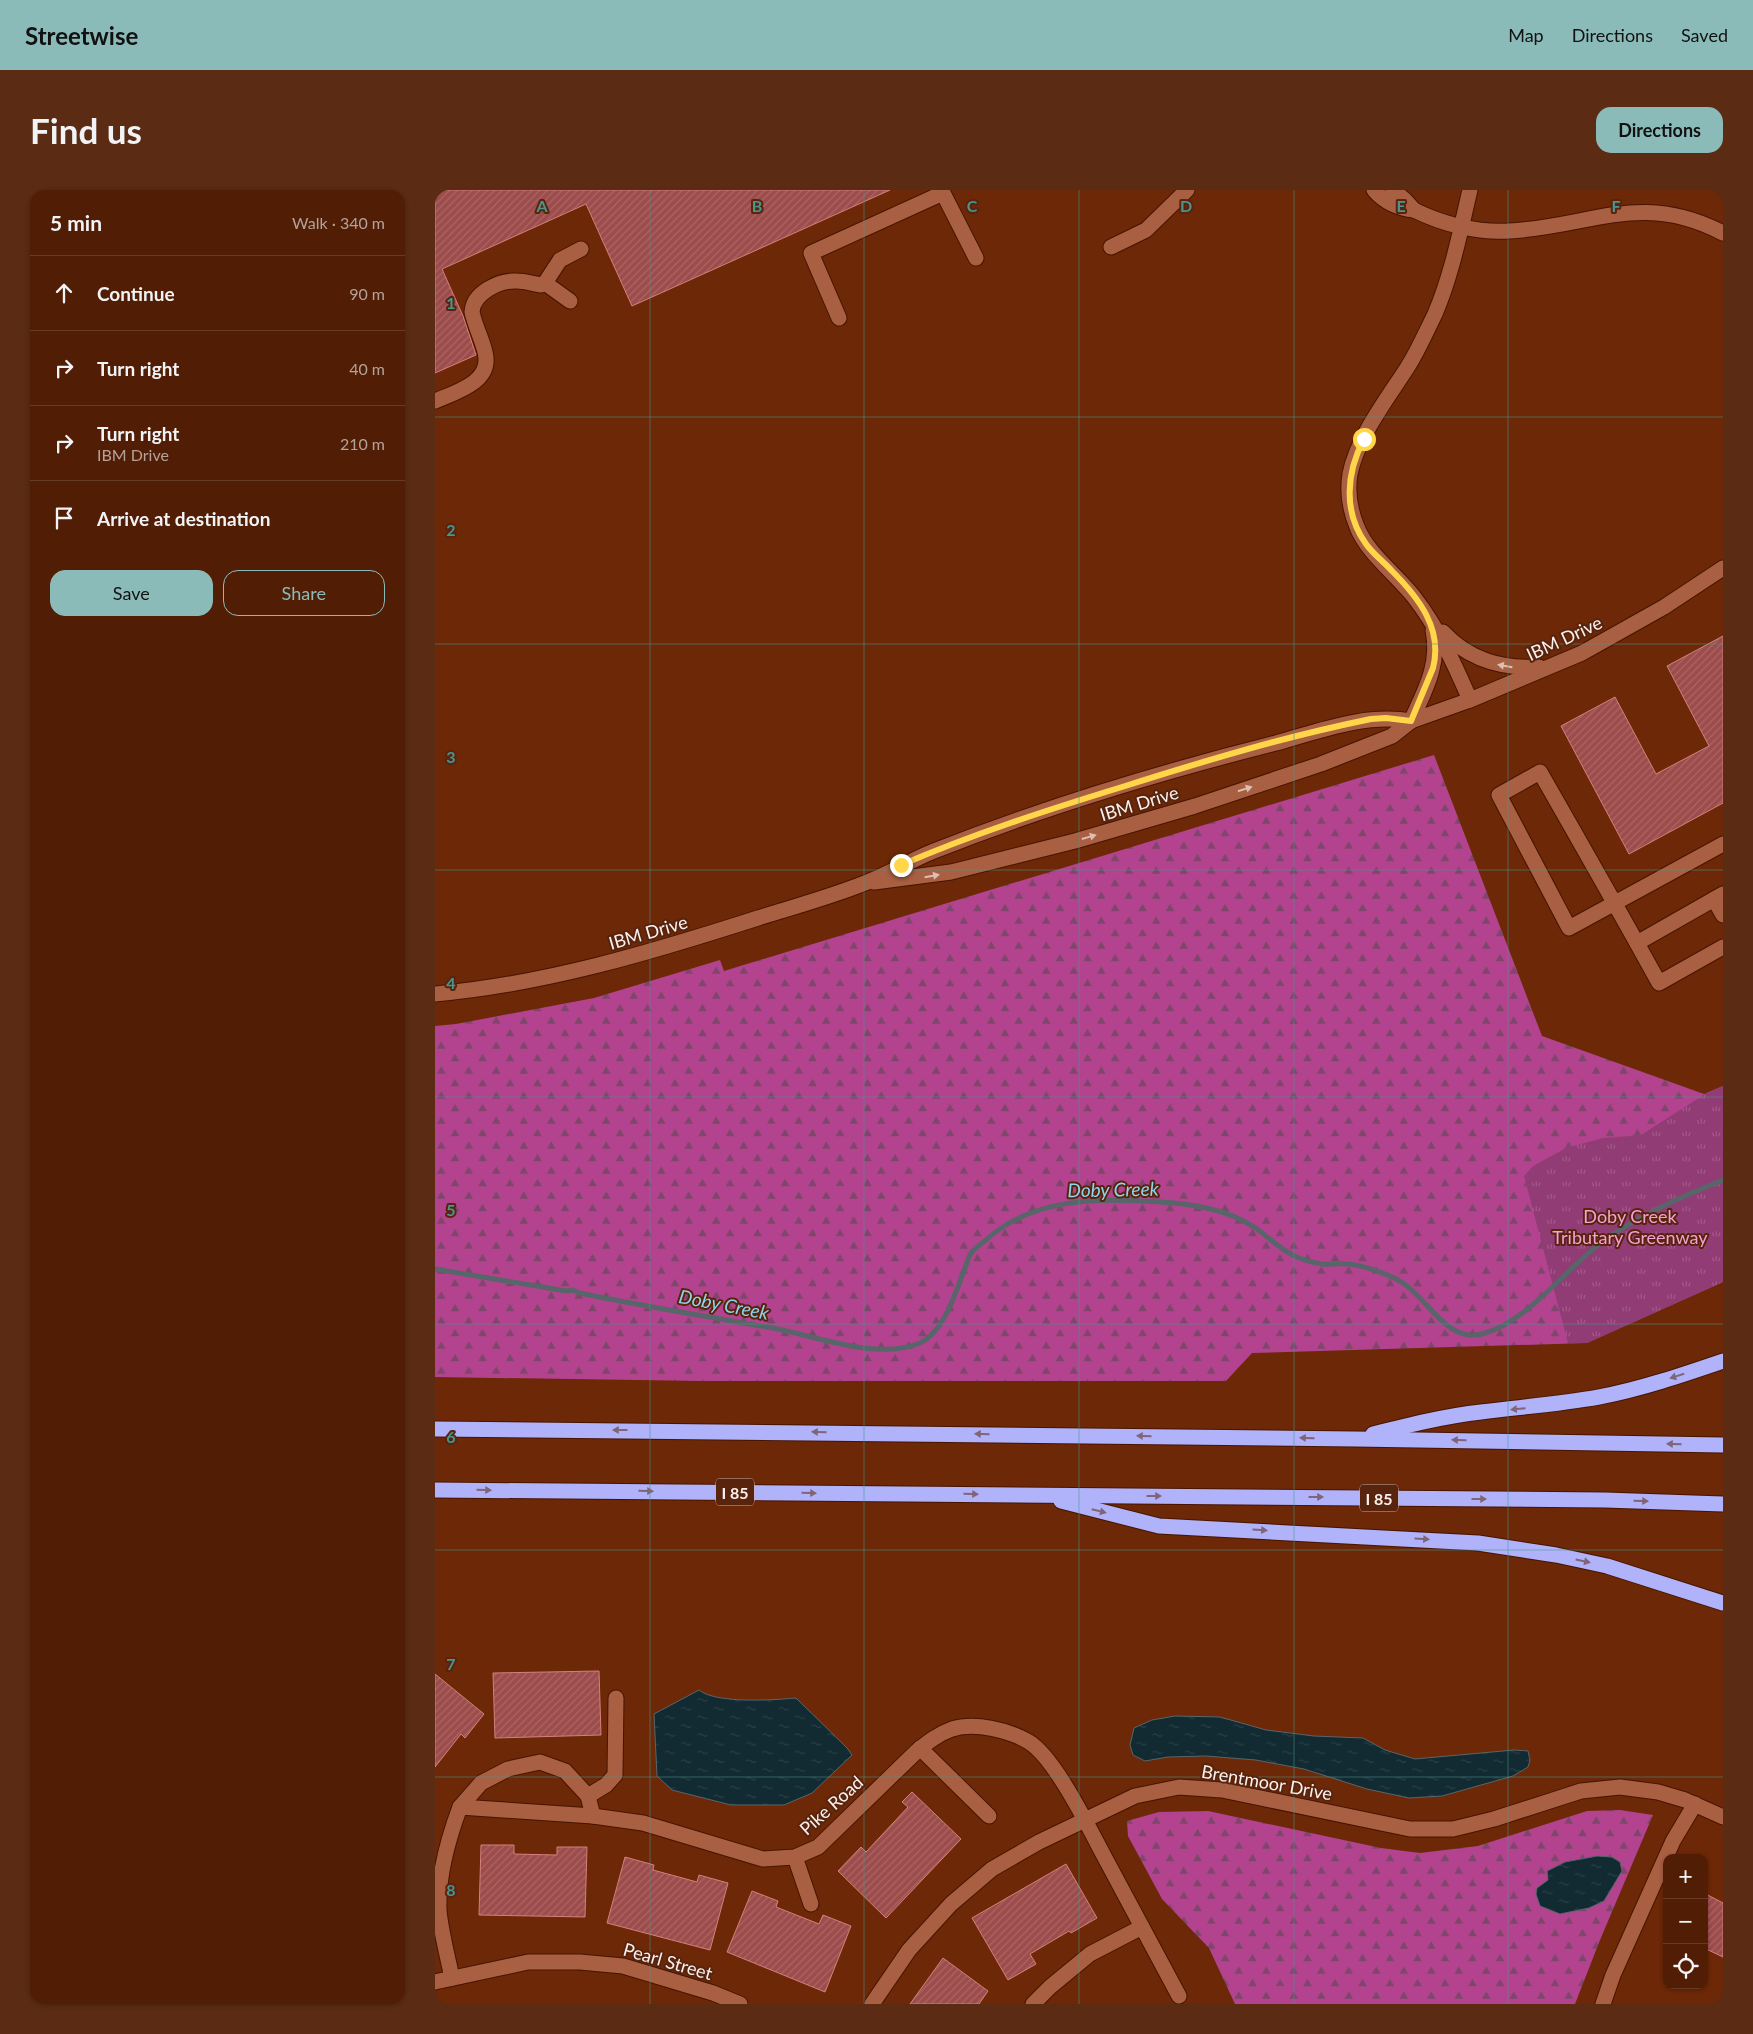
<!DOCTYPE html>
<meta charset="utf-8">
<style>
:root{--surface:#511e05;--page:#5b2b13;--text:#f1f3f6;--muted:#b4a29a;--line:#673c27;--accent:#8bbbb9}
body{margin:0;font-family:Lato,sans-serif;background:var(--page);color:var(--text)}
.controls{position:absolute;right:15px;bottom:15px;display:grid;overflow:hidden;border-radius:10px;box-shadow:0 1px 4px #0004}
.controls button{width:45px;height:45px;display:grid;place-items:center;padding:0;border:0;border-bottom:1px solid var(--line);background:var(--surface);color:var(--text);font:25px sans-serif}
.stop{position:absolute;width:15px;height:15px;margin:-11px;border:4px solid #ffd54a;border-radius:50%;background:#fff}
.stop.end{background:#ffd54a;border-color:#fff;box-shadow:0 1px 5px #0008}
.list{margin:0;padding:0;list-style:none}
h2{display:flex;justify-content:space-between;align-items:center;height:65px;margin:0;padding:0 20px;font-size:21px}
h2 small{font-size:16px;font-weight:400;color:var(--muted)}
.list li{display:grid;grid-template-columns:32px 1fr auto;gap:15px;align-items:center;box-sizing:border-box;height:75px;padding:0 20px;border-top:1px solid var(--line)}
.list b{display:block;font-size:19px;white-space:nowrap}
.list p{margin:0;font-size:16px;white-space:nowrap;color:var(--muted)}
.list em{font-size:16px;font-style:normal;color:var(--muted)}
.actions{display:flex;gap:10px;padding:15px 20px}
.actions a{flex:1;padding:11px 0;border:1px solid var(--accent);border-radius:15px;text-align:center;font-size:18px;color:var(--accent)}
.actions .main{background:var(--accent);color:#111}
.icon{flex:none;width:28px;height:28px;fill:none;stroke:currentColor;stroke-width:2;stroke-linecap:round;stroke-linejoin:round}
.map{position:relative;flex:none;width:1288px;height:1814px;overflow:hidden;border-radius:15px}
header{display:flex;align-items:center;gap:30px;box-sizing:border-box;height:70px;padding:0 25px;background:var(--accent);color:#111}
header strong{font-size:24px}
nav{display:flex;gap:28px;margin-inline-start:auto;font-size:18px}
.intro{display:flex;align-items:center;justify-content:space-between;box-sizing:border-box;height:120px;padding:0 30px}
h1{margin:0;font-size:35px}
.button{padding:12px 22px;border-radius:15px;background:var(--accent);color:#111;font-size:18px;font-weight:700}
main{display:flex;gap:30px;padding:0 30px}
aside{flex:1;background:var(--surface);border-radius:15px;box-shadow:0 1px 4px #0004}
.map>svg:first-child{display:block}
.forest{fill:url(#forest-firs)}
.park{fill:url(#park-tufts)}
.water{fill:url(#water-ripples);stroke:#58666a}
.lines{fill:none;stroke-linecap:round;stroke-linejoin:round}
.stream{stroke:#58666a;stroke-width:5}
.building{fill:url(#building-hatch);stroke:#d5807d}
.minor-casing{stroke:#471400;stroke-width:17}
.highway-casing{stroke:#471400;stroke-width:17}
.minor{stroke:#a95f42;stroke-width:15}
.highway{stroke:#b0b2fa;stroke-width:15}
.oneway{fill:#debeb2}
.oneway2{fill:#806478}
.route{stroke:#ffd54a;stroke-width:6}
.grid{fill:none;stroke:#4a958e;stroke-width:1;stroke-opacity:0.55}
.labels{text-anchor:middle;dominant-baseline:central;stroke-width:4;stroke-linejoin:round;paint-order:stroke}
.shield{fill:#58240d;stroke:#c9b4aa;stroke-width:1}
.shield-label{font-size:16px;font-weight:bold;fill:#faf1ee}
.street-label{font-size:18px;fill:#faf1ee;stroke:#58240d}
.park-label{font-size:18px;fill:#f5a1d5;stroke:#58240d}
.water-label{font-size:19px;font-style:italic;fill:#8ed5ee;stroke:#58240d}
.grid-label{font-size:16px;text-anchor:middle;font-weight:bold;fill:#4a958e;stroke:#58240d;stroke-width:4;stroke-linejoin:round;paint-order:stroke}
</style>
<header>
<strong>Streetwise</strong>
<nav><a>Map</a><a>Directions</a><a>Saved</a></nav>
</header>
<div class="intro"><h1>Find us</h1><a class="button">Directions</a></div>
<main>
<aside>
<h2>5 min<small>Walk · 340 m</small></h2>
<ul class="list">
<li><svg class="icon" aria-label="ahead" viewBox="0 0 24 24"><path d="M12 20V5M6 11l6-6 6 6"/></svg><div><b>Continue</b></div><em>90 m</em></li>
<li><svg class="icon" aria-label="right" viewBox="0 0 24 24"><path d="M7 20v-9h11M14 6l5 5-5 5"/></svg><div><b>Turn right</b></div><em>40 m</em></li>
<li><svg class="icon" aria-label="right" viewBox="0 0 24 24"><path d="M7 20v-9h11M14 6l5 5-5 5"/></svg><div><b>Turn right</b><p>IBM Drive</p></div><em>210 m</em></li>
<li><svg class="icon" aria-label="arrive" viewBox="0 0 24 24"><path d="M6 21V4h12l-3 4 3 4H6"/></svg><div><b>Arrive at destination</b></div></li>
</ul>
<div class="actions"><a class="main">Save</a><a>Share</a></div>
</aside>
<div class="map">
<svg width="1288" height="1814" viewBox="0 0 1288 1814">
<defs>
<pattern id="forest-firs" width="22" height="20" patternUnits="userSpaceOnUse" patternTransform="scale(1.25)"><rect width="22" height="20" fill="#b3438f"/><path d="M5 1l3.5 6h-7zM16 11l3.5 6h-7z" fill="#7f466b"/></pattern>
<pattern id="park-tufts" width="24" height="20" patternUnits="userSpaceOnUse" patternTransform="scale(1.25)"><rect width="24" height="20" fill="#913c75"/><path d="M3 7l-1-3M5 7V3M7 7l1-3M15 17l-1-3M17 17v-4M19 17l1-3" fill="none" stroke="#a15989"/></pattern>
<pattern id="water-ripples" width="26" height="14" patternUnits="userSpaceOnUse" patternTransform="scale(1.25)"><rect width="26" height="14" fill="#122a32"/><path d="M2 4q2-2 4 0t4 0M15 11q2-2 4 0t4 0" fill="none" stroke="#2a3f46"/></pattern>
<pattern id="building-hatch" width="6" height="6" patternUnits="userSpaceOnUse" patternTransform="scale(1.25)"><rect width="6" height="6" fill="#9b4c4b"/><path d="M-1 1l2-2M0 6l6-6M5 7l2-2" fill="none" stroke="#aa6665"/></pattern>
</defs>
<rect width="100%" height="100%" fill="#6c2807"/>
<g class="forest">
<polygon points="999,565 1107,846 1269,904 1288,896 1288,1092 1152,1153 817,1163 791,1191 266,1191 0,1187 0,836 21,834 159,808 285,770 289,781"/>
<polygon points="1185,1620 1218,1625 1165,1750 1140,1814 800,1814 774,1758 727,1709 693,1646 692,1631 724,1622 773,1621 946,1658 985,1663 1043,1656 1152,1621"/>
</g>
<polygon class="park" points="1288,896 1288,1092 1152,1153 1133,1153 1089,986 1098,976 1131,958 1168,948 1206,945 1270,904"/>
<g class="water">
<path d="M264 1500C281 1514 339 1510 361 1508L412 1558 417 1565 377 1603 349 1615H296L237 1600 222 1586 219 1524Z"/>
<polygon points="740,1526 785,1527 831,1540 879,1546 928,1548 950,1560 980,1569 1079,1560 1093,1561 1095,1570 1093,1577 1078,1586 1007,1606 974,1608 932,1599 869,1579 821,1570 771,1566 733,1567 710,1571 698,1565 695,1555 699,1538 717,1530"/>
<polygon points="1162,1666 1177,1667 1185,1672 1187,1681 1169,1711 1154,1718 1125,1724 1105,1716 1101,1704 1102,1698 1113,1690 1112,1681 1130,1672"/>
</g>
<g class="lines">
<path class="stream" d="M0 1079 131 1101 138 1100 144 1103C208 1116 273 1127 338 1138 381 1146 443 1171 485 1153 509 1142 520 1103 529 1081 531 1076 533 1068 536 1063 540 1058 546 1054 551 1050 598 1007 665 1008 725 1012 758 1014 791 1019 819 1037 833 1046 846 1061 862 1067 869 1070 879 1073 887 1074 895 1075 904 1073 913 1074 928 1075 956 1085 968 1093 994 1110 1012 1153 1047 1144 1095 1131 1131 1077 1171 1049 1207 1024 1248 1006 1288 990"/>
</g>
<g class="building">
<polygon points="0,0 455,0 197,116 151,14 7,79 28,126 41,165 0,183"/>
<polygon points="1288,446 1288,613 1194,664 1126,536 1180,507 1221,584 1274,556 1232,476"/>
<polygon points="164,1481 166,1545 60,1548 58,1483"/>
<polygon points="0,1484 49,1524 30,1548 26,1544 0,1577"/>
<polygon points="477,1602 526,1649 451,1728 403,1681 426,1657 431,1662 473,1617 467,1612"/>
<polygon points="46,1655 79,1655 79,1664 122,1665 122,1657 152,1657 150,1727 44,1725"/>
<polygon points="190,1667 219,1675 218,1680 262,1692 264,1685 293,1693 275,1760 172,1733"/>
<polygon points="631,1674 662,1728 636,1743 634,1741 595,1764 601,1774 573,1790 537,1728"/>
<polygon points="317,1701 343,1711 341,1717 384,1734 388,1725 416,1736 390,1802 292,1762"/>
<polygon points="1269,1703 1288,1713 1288,1767 1269,1758"/>
<polygon points="508,1768 553,1801 544,1814 475,1814"/>
</g>
<g class="lines">
<g class="minor-casing">
<g id="minor">
<path d="M939 0C949 12 964 19 979 20L970 10 958 0"/>
<path d="M979 20C1007 34 1042 43 1074 41 1156 37 1206 0 1288 43"/>
<polyline points="676,57 711,40 752,0"/>
<polyline points="110,93 135,111"/>
<polyline points="404,128 376,63 508,3 541,68"/>
<path d="M0 211C21 202 58 192 50 162 47 149 40 136 37 122 38 103 64 90 82 91 90 91 98 94 106 95L110 93 125 70 146 59"/>
<path d="M1008 442C1034 470 1066 479 1104 477"/>
<path d="M1035 510C1019 473 1003 438 979 407 961 384 932 363 922 337 915 320 912 302 915 284 922 248 952 209 972 178 983 161 991 142 1000 124 1017 84 1025 42 1035 0"/>
<path d="M976 531C990 500 1005 475 998 440"/>
<path d="M1288 654 1134 738 1064 605 1105 582C1145 652 1185 722 1224 793L1288 757"/>
<polyline points="439,692 516,682 640,651 760,616 886,574 957,546 976,531 1035,510 1147,463 1229,417 1288,378"/>
<polyline points="1279,709 1288,725"/>
<polyline points="1202,753 1288,704"/>
<path d="M0 804C111 794 217 762 323 728 358 717 395 707 430 693 454 684 476 670 499 661 610 617 726 582 841 553 884 541 930 523 976 531"/>
<polyline points="485,1558 554,1626"/>
<polyline points="153,1606 171,1595 180,1585 181,1508"/>
<polyline points="25,1617 46,1593 73,1579 105,1572 130,1581 153,1606 158,1626"/>
<polyline points="360,1667 376,1714"/>
<path d="M17 1788C13 1768 5 1738 4 1719 3 1684 13 1649 25 1617L158 1626 208 1633 328 1669 360 1667 383 1657 482 1561C493 1552 503 1544 517 1539 540 1532 574 1540 594 1552 620 1568 654 1638 669 1666 694 1713 719 1759 744 1806"/>
<polyline points="0,1792 93,1772 145,1772 188,1776 278,1803 305,1814"/>
<polyline points="437,1814 474,1760 516,1714 557,1679 604,1652 700,1606 744,1597 787,1600 975,1639 1018,1639 1059,1629 1146,1601 1185,1597 1223,1602 1250,1610 1288,1627"/>
<polyline points="598,1814 615,1797 655,1764 707,1737"/>
<polyline points="1168,1814 1178,1785 1238,1651 1260,1614"/>
</g>
</g>
<g class="highway-casing">
<g id="highway">
<polyline points="0,1239 920,1249 1288,1255"/>
<path d="M938 1244C974 1235 1010 1226 1046 1222 1086 1217 1125 1214 1164 1207 1206 1199 1247 1185 1288 1171"/>
<polyline points="0,1300 1170,1310 1288,1314"/>
<polyline points="626,1311 724,1336 1043,1353 1121,1365 1172,1376 1288,1413"/>
</g>
</g>
<use href="#minor" class="minor"/>
<use href="#highway" class="highway"/>
</g>
<defs><path id="oneway-solid" d="M-6-.8H1V-3.2L6.5 0L1 3.2V.8H-6Z" transform="scale(1.25)"/></defs>
<g class="oneway">
<use href="#oneway-solid" transform="translate(1070 476) rotate(-170)"/>
<use href="#oneway-solid" transform="translate(810 599) rotate(-18)"/>
<use href="#oneway-solid" transform="translate(654 647) rotate(-16)"/>
<use href="#oneway-solid" transform="translate(497 686) rotate(-10)"/>
</g>
<g class="oneway2">
<use href="#oneway-solid" transform="translate(1242 1186) rotate(163)"/>
<use href="#oneway-solid" transform="translate(1083 1219) rotate(175)"/>
<use href="#oneway-solid" transform="translate(185 1240) rotate(-180)"/>
<use href="#oneway-solid" transform="translate(384 1242) rotate(-179)"/>
<use href="#oneway-solid" transform="translate(547 1244) rotate(-179)"/>
<use href="#oneway-solid" transform="translate(709 1246) rotate(-179)"/>
<use href="#oneway-solid" transform="translate(872 1248) rotate(-179)"/>
<use href="#oneway-solid" transform="translate(1024 1250) rotate(-179)"/>
<use href="#oneway-solid" transform="translate(1239 1254) rotate(-179)"/>
<use href="#oneway-solid" transform="translate(49 1300) rotate(1)"/>
<use href="#oneway-solid" transform="translate(211 1301) rotate(1)"/>
<use href="#oneway-solid" transform="translate(374 1303) rotate(1)"/>
<use href="#oneway-solid" transform="translate(536 1304) rotate(1)"/>
<use href="#oneway-solid" transform="translate(719 1306)"/>
<use href="#oneway-solid" transform="translate(881 1307)"/>
<use href="#oneway-solid" transform="translate(1044 1309)"/>
<use href="#oneway-solid" transform="translate(1206 1311) rotate(2)"/>
<use href="#oneway-solid" transform="translate(664 1321) rotate(14)"/>
<use href="#oneway-solid" transform="translate(825 1340) rotate(3)"/>
<use href="#oneway-solid" transform="translate(987 1349) rotate(4)"/>
<use href="#oneway-solid" transform="translate(1148 1371) rotate(12)"/>
</g>
<g class="lines">
<path class="route" d="M466 675C538 644 612 620 687 597 769 571 852 546 936 529L951 528 976 531 998 478C1008 439 984 408 957 381 949 372 938 364 931 354 908 322 911 283 929 249"/>
</g>
<path class="grid" d="M215 0V1814M429 0V1814M644 0V1814M859 0V1814M1073 0V1814M0 227H1288M0 454H1288M0 680H1288M0 907H1288M0 1134H1288M0 1360H1288M0 1587H1288"/>
<g class="labels">
<g class="shield">
<rect x="281" y="1288.5" width="38" height="27" rx="4"/>
<rect x="925" y="1294.5" width="38" height="27" rx="4"/>
</g>
<g class="shield-label">
<text x="300" y="1302">I 85</text>
<text x="944" y="1308">I 85</text>
</g>
<g class="street-label">
<text transform="translate(1129 448) rotate(-25)">IBM Drive</text>
<text transform="translate(704 613) rotate(-17)">IBM Drive</text>
<text transform="translate(213 742) rotate(-16)">IBM Drive</text>
<text transform="translate(832 1592) rotate(10)">Brentmoor Drive</text>
<text transform="translate(396 1615) rotate(-42)">Pike Road</text>
<text transform="translate(233 1771) rotate(16)">Pearl Street</text>
</g>
<g class="park-label">
<text x="1195" y="1026">Doby Creek<tspan x="1195" dy="21">Tributary Greenway</tspan></text>
</g>
<g class="water-label">
<text transform="translate(678 999) rotate(-1)">Doby Creek</text>
<text transform="translate(289 1114) rotate(11)">Doby Creek</text>
</g>
</g>
<g class="grid-label">
<text x="107" y="22">A</text>
<text x="322" y="22">B</text>
<text x="537" y="22">C</text>
<text x="751" y="22">D</text>
<text x="966" y="22">E</text>
<text x="1181" y="22">F</text>
<text x="16" y="119">1</text>
<text x="16" y="346">2</text>
<text x="16" y="573">3</text>
<text x="16" y="799">4</text>
<text x="16" y="1026">5</text>
<text x="16" y="1253">6</text>
<text x="16" y="1480">7</text>
<text x="16" y="1706">8</text>
</g>
</svg>
<div class="controls">
<button>+</button>
<button>−</button>
<button><svg class="icon" aria-label="locate" viewBox="0 0 24 24"><circle cx="12" cy="12" r="6"/><path d="M12 2v4M12 18v4M2 12h4M18 12h4"/></svg></button>
</div>
<div class="stop" style="left:929px;top:249px"></div>
<div class="stop end" style="left:466px;top:675px"></div>
</div>
</main>
